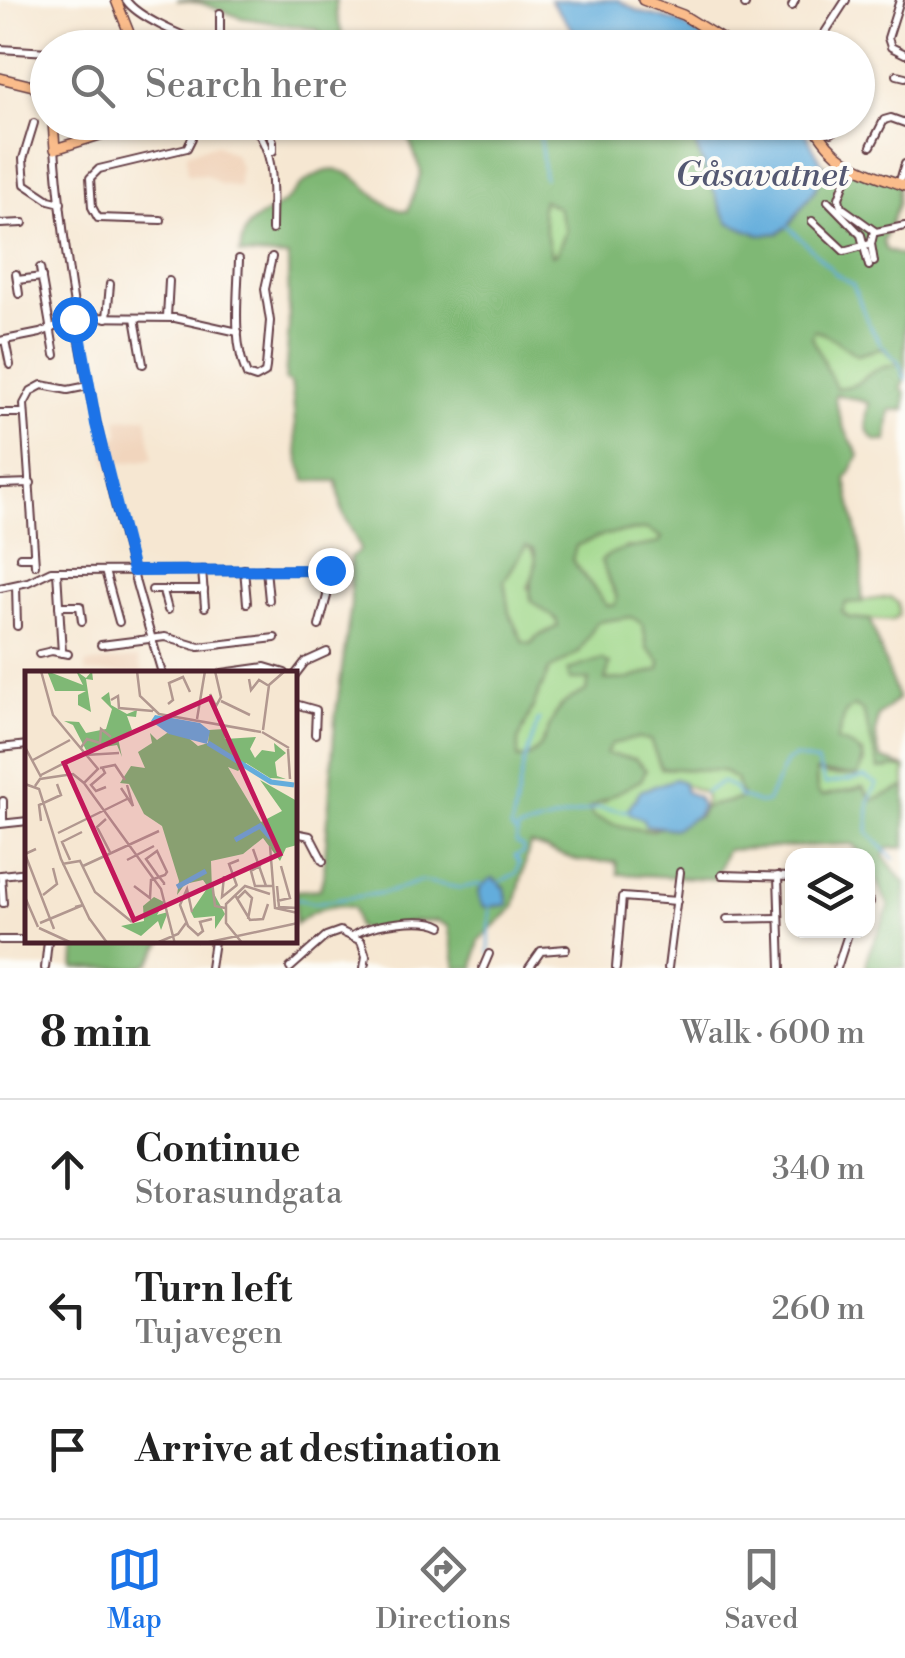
<!DOCTYPE html>
<meta charset="utf-8">
<style>
:root{--surface:#fff;--page:#f6f6f6;--text:#222;--muted:#767676;--line:#e0e0e0;--accent:#1a73e8}
body{margin:0;font-family:"Libre Bodoni",serif;background:var(--page);color:var(--text)}
.controls{position:absolute;right:30px;bottom:30px;display:grid;overflow:hidden;border-radius:20px;box-shadow:0 2px 8px #0004}
.controls button{width:90px;height:90px;display:grid;place-items:center;padding:0;border:0;border-bottom:2px solid var(--line);background:var(--surface);color:var(--text);font:50px sans-serif}
.stop{position:absolute;width:30px;height:30px;margin:-22px;border:8px solid #1a73e8;border-radius:50%;background:#fff}
.stop.end{background:#1a73e8;border-color:#fff;box-shadow:0 2px 10px #0008}
.list{margin:0;padding:0;list-style:none}
h2{display:flex;justify-content:space-between;align-items:center;height:130px;margin:0;padding:0 40px;font-size:42px}
h2 small{font-size:32px;font-weight:400;color:var(--muted)}
.list li{display:grid;grid-template-columns:65px 1fr auto;gap:30px;align-items:center;box-sizing:border-box;height:140px;padding:0 40px;border-top:2px solid var(--line)}
.list b{display:block;font-size:38px;white-space:nowrap}
.list p{margin:0;font-size:32px;white-space:nowrap;color:var(--muted)}
.list em{font-size:32px;font-style:normal;color:var(--muted)}
.icon{flex:none;width:55px;height:55px;fill:none;stroke:currentColor;stroke-width:2;stroke-linecap:round;stroke-linejoin:round}
.map{position:relative;flex:none;width:905px;height:968px;overflow:hidden}
.search{position:absolute;background:var(--surface);box-shadow:0 2px 8px #0004;left:30px;right:30px;top:30px;height:110px;display:flex;align-items:center;gap:25px;box-sizing:border-box;padding:0 35px;border-radius:55px;color:var(--muted);font-size:38px}
.sheet{height:550px;background:var(--surface)}
nav{display:flex;justify-content:space-around;align-items:center;box-sizing:border-box;height:140px;border-top:2px solid var(--line);background:var(--surface);font-size:28px;color:var(--muted)}
nav a{display:grid;justify-items:center;gap:5px}
nav .on{color:var(--accent)}
.map>svg:first-child{display:block}
.built{fill:#f1d5bd}
.green{fill:#9fd789;stroke:#747b5a;stroke-width:2.5}
.forest{fill:#7fb875;stroke:#646c50;stroke-width:2.5;fill-rule:evenodd}
.water{fill:#64addc;stroke:#576684;stroke-width:2.5}
.lines{fill:none;stroke-linecap:round;stroke-linejoin:round}
.stream{stroke:#64addc;stroke-width:2.5}
.minor-casing{stroke:#643d44;stroke-width:10}
.major-casing{stroke:#643d44;stroke-width:12}
.minor{stroke:#fff;stroke-width:6}
.major{stroke:#fabc8b;stroke-width:9}
.route{stroke:#1a73e8;stroke-width:12}
.labels{text-anchor:middle;dominant-baseline:central;stroke-width:8;stroke-linejoin:round;paint-order:stroke}
.water-label{font-size:35px;font-style:italic;fill:#545872;stroke:#fdfcf7}
.inset-river{fill:none;stroke:#64addc;stroke-width:5}
.inset-road{fill:none;stroke:#b1978f;stroke-width:2.5}
.view{fill:#c2185b;fill-opacity:0.15;stroke:#c2185b;stroke-width:5}
.inset-edge{fill:none;stroke:#4a1f2b;stroke-width:5}
</style>
<div class="map">
<svg width="905" height="968" viewBox="0 0 905 968">
<rect width="100%" height="100%" fill="#fdfcf7"/>
<filter id="ink" filterUnits="userSpaceOnUse"><feTurbulence type="fractalNoise" baseFrequency=".01" numOctaves="2"/><feDisplacementMap in="SourceGraphic" scale="20" xChannelSelector="R" yChannelSelector="G"/><feConvolveMatrix kernelMatrix="1 2 1 2 8 2 1 2 1" color-interpolation-filters="sRGB"/></filter>
<filter id="wash" filterUnits="userSpaceOnUse"><feTurbulence type="fractalNoise" baseFrequency=".0048" numOctaves="4" result="noise"/><feDisplacementMap in="SourceGraphic" scale="40" xChannelSelector="R" yChannelSelector="G"/><feGaussianBlur stdDeviation="2.25" result="paint"/><feColorMatrix in="noise" values="0 0 0 0 0 0 0 0 0 0 0 0 0 0 0 0 0 1.4 0 .05"/><feComposite in="paint" operator="in"/></filter>
<g filter="url(#wash)">
<rect width="100%" height="100%" fill="#f6e7d2"/>
<g class="built">
<polygon points="216,144 235,155 240,167 239,187 220,184 207,175 187,174 187,153"/>
<polygon points="147,417 153,459 108,465 102,440 120,436 117,419"/>
<polygon points="138,658 143,673 85,673 85,664"/>
</g>
<g class="green">
<polygon points="543,199 558,208 566,230 557,253 550,255 541,209"/>
<path d="M813 329C835 337 839 344 857 355L883 348 891 352 899 365C892 366 880 367 874 371 855 383 862 386 835 388L812 337Z"/>
<polygon points="647,529 662,538 660,543 639,548 627,547 601,561 617,598 615,605 607,606 572,559 576,546 603,535"/>
<path d="M526 545C543 557 535 571 528 588L557 619 558 626 536 637 531 644 523 643 509 613 504 581Z"/>
<polygon points="890,597 898,603 899,615 892,621 849,618 842,612 846,603"/>
<path d="M632 616 643 624 647 648 660 661V669L629 679 590 680 586 691C576 696 564 701 558 710 546 729 544 758 517 760L518 741 549 670 579 652 597 622Z"/>
<polygon points="854,705 863,711 879,769 899,767 905,769 905,787 872,801 863,787 822,796 817,791 816,770 828,775 857,776 864,764 863,753 837,741 845,713"/>
<path d="M638 737 650 740 661 768 722 771 736 779 742 798 703 808 706 798 704 793 679 782 675 821C648 837 621 826 593 817L588 808 606 801 605 755 610 744Z"/>
</g>
<g class="forest">
<polygon points="176,0 336,0 336,13 346,47 320,47 322,35 316,29 242,18 201,3"/>
<path d="M407 123H655L695 144 722 211 728 219 759 235 779 233 788 226 816 188 824 165 872 173 898 183V204L883 242 886 250 905 257V377L901 389 905 392V410H890L887 441H877C862 433 866 416 869 403L836 394 835 399 843 426 859 455 846 480 862 556V602L846 603 842 612 849 618 870 620 898 699 878 716C875 731 875 743 881 758L905 767V769L899 767 879 769 863 711 854 706 845 713 837 741C858 746 870 754 857 776L816 772 817 791 822 796 863 787 872 800 905 787V847L886 849 884 857 905 883V968H866L868 954 889 907 868 864V856L863 855 852 844 726 850 715 879 618 874 616 862 579 861 530 844 514 908 479 940 474 968H456L448 926 437 921 413 922 367 931 357 927 354 908C332 902 311 910 295 925V891L320 889 324 873 335 720 351 604 350 557 359 552 360 548 342 511 337 481H306C292 449 297 416 291 383L285 380 289 325 288 257 240 254C243 218 257 221 282 204 291 198 297 188 305 182 355 144 367 209 408 211L421 172 407 133ZM543 200 558 208 566 230 557 253 551 255 541 209ZM814 330C835 337 839 344 857 355L883 348 899 364C892 366 880 367 874 371 856 382 861 386 836 388L812 337ZM647 529 662 538 659 543C639 548 616 546 601 561L617 597 615 605 607 606 572 560 576 546 603 535ZM526 546 534 550C540 569 527 582 531 601L556 619 558 626 536 638 531 644 523 642 509 613 504 581ZM631 617 643 624 647 648 660 661V669L629 679 605 680 610 664 602 659 568 670 570 680H589L586 691C576 696 564 701 558 710 546 728 544 758 518 759V741L549 670 579 652 597 622ZM638 738 650 740 661 768 723 771 736 779 742 798C729 803 715 803 703 808L700 816 650 831 622 827 593 817 589 808 641 780 646 770 635 759 606 754 611 744Z"/>
<polygon points="76,941 163,941 150,963 138,968 74,968"/>
</g>
<g class="water">
<polygon points="550,0 618,0 638,11 678,22 718,47 586,47"/>
<polygon points="655,123 800,123 825,169 816,188 788,226 779,233 759,235 730,223 722,211 695,144"/>
<polygon points="675,779 683,782 686,792 698,797 701,806 698,815 674,829 645,825 643,819 630,814 629,808 640,791"/>
<path d="M493 878 505 888 508 905 484 907C474 893 479 885 493 878Z"/>
</g>
<g class="lines">
<g class="stream">
<polyline points="539,122 544,178"/>
<polyline points="788,226 836,274 853,285 868,323 880,343 899,363 905,379"/>
<polyline points="704,793 722,782 734,788 739,796 759,803 767,802 786,762 794,757 817,762 825,784 865,777 877,784 869,800 868,833 894,859"/>
<polyline points="515,833 511,829 524,763 539,719"/>
<polyline points="500,882 517,873 519,862 515,856 523,853 523,847 516,843 518,830 597,808 629,811"/>
<polyline points="297,899 314,903 389,892 421,881 460,888 482,884"/>
<polyline points="489,954 490,906"/>
</g>
</g>
</g>
<g filter="url(#ink)">
<g class="lines">
<g class="minor-casing">
<g id="minor">
<path d="M126 0C138 19 191 39 213 48"/>
<polyline points="900,0 888,38 891,47 905,54"/>
<polyline points="745,5 746,0"/>
<polyline points="792,6 795,0"/>
<polyline points="220,13 220,48"/>
<polyline points="751,44 757,48"/>
<polyline points="815,48 846,0"/>
<polyline points="0,49 48,52"/>
<polyline points="897,75 905,77"/>
<path d="M249 122C278 150 272 193 272 230"/>
<polyline points="264,122 273,141 273,151 268,153"/>
<polyline points="282,122 293,125"/>
<polyline points="823,122 832,133"/>
<polyline points="34,123 23,159 25,184 49,200 61,203"/>
<polyline points="871,146 884,120 891,118 905,123"/>
<path d="M55 149C69 327 110 502 162 673"/>
<polyline points="851,165 839,198 841,207 876,232 905,226"/>
<polyline points="899,184 905,164"/>
<polyline points="828,201 861,235 869,266"/>
<polyline points="161,220 98,218 92,207 90,178 99,169 187,148 192,138 190,122"/>
<polyline points="812,221 844,251 871,244"/>
<polyline points="0,224 23,223"/>
<polyline points="874,231 871,244 874,262"/>
<path d="M239 259C238 296 232 341 247 375L256 378 265 373 266 367 270 321 265 289 272 257"/>
<polyline points="40,268 55,355"/>
<polyline points="16,274 19,294"/>
<polyline points="17,280 42,277"/>
<polyline points="167,317 169,281"/>
<polyline points="107,318 110,284"/>
<polyline points="135,318 143,364"/>
<polyline points="5,340 10,365"/>
<polyline points="0,341 40,333 77,317 175,318 238,332"/>
<polyline points="0,413 23,413"/>
<polyline points="0,484 31,483"/>
<polyline points="20,557 34,557"/>
<polyline points="35,565 24,404 31,391 42,385 68,390 88,386"/>
<polyline points="244,569 247,603"/>
<polyline points="266,569 269,600"/>
<polyline points="202,570 205,607"/>
<polyline points="57,571 62,653"/>
<polyline points="105,571 119,622"/>
<polyline points="16,585 17,626"/>
<polyline points="0,588 28,582 51,571 336,570"/>
<polyline points="152,590 204,590"/>
<polyline points="163,591 168,610"/>
<polyline points="59,606 80,606 82,621"/>
<polyline points="319,626 327,596 325,569"/>
<polyline points="101,645 165,637 199,647 275,638"/>
<polyline points="39,654 52,651 68,654"/>
<polyline points="222,673 265,667 285,673"/>
<polyline points="295,675 305,662 327,652"/>
<polyline points="295,704 316,710 315,734"/>
<polyline points="0,748 28,745"/>
<polyline points="3,801 3,823"/>
<polyline points="0,824 28,821"/>
<polyline points="295,833 310,836 323,861"/>
<polyline points="1,875 3,903"/>
<polyline points="1,875 28,872"/>
<polyline points="722,875 792,877"/>
<polyline points="778,876 781,968"/>
<polyline points="868,904 870,902"/>
<polyline points="727,919 779,918"/>
<path d="M354 935C370 924 424 916 442 926"/>
<polyline points="0,940 28,940"/>
<polyline points="45,968 48,941"/>
<polyline points="210,968 214,941"/>
<polyline points="290,968 326,936 340,931 361,941 366,956 364,968"/>
<polyline points="483,968 489,954"/>
<polyline points="529,968 541,951 566,949"/>
<polyline points="616,968 622,897 677,901"/>
<polyline points="668,968 680,872"/>
<polyline points="837,968 849,931"/>
</g>
</g>
<g class="major-casing">
<g id="major">
<polyline points="116,0 135,48"/>
<polyline points="643,0 683,15 736,48"/>
<polyline points="0,78 33,86 48,103"/>
<polyline points="53,122 55,149 141,122"/>
<path d="M812 122C835 165 862 170 905 186"/>
</g>
</g>
<use href="#minor" class="minor"/>
<use href="#major" class="major"/>
</g>
</g>
<g class="lines" filter="url(#ink)">
<polyline class="route" points="74,319 77,318 96,424 133,571 330,570"/>
</g>
<g class="labels">
<g class="water-label">
<text x="762" y="175">Gåsavatnet</text>
</g>
</g>
<g transform="translate(25 671)">
<rect width="272" height="272" fill="#f6e7d2"/>
<path d="M22 0 58 14 51 0 61 7 67 0 68 9 61 8 66 41 53 34V24L61 20H30ZM84 21 86 34 102 43 112 39 111 46 102 45 107 59 93 67 97 86 92 74 61 79 48 54 39 50 54 51 61 62 81 58 87 38 76 27ZM199 58 200 68 231 66 225 78 230 87 237 79 250 81 249 72 261 82 250 91 252 105 261 108 245 107 221 92 213 100 203 96 236 151 257 140 235 109 272 130V174L261 177 255 190 238 167 218 183 186 190 187 219 200 243 190 258V245L169 247 166 241 183 216 178 209 160 213 152 224 154 210 137 155 119 143 104 113 95 112 106 95 120 97 113 81 127 72 125 62 132 69 142 62 161 65 173 75 183 72 184 59ZM129 226 139 231 132 244 143 241 136 259 133 250 116 265 96 255 119 250 118 235Z" fill="#7fb875"/>
<path d="M130 44 175 52 185 60 182 73 144 63 126 50Z" fill="#64addc"/>
<path class="inset-river" d="M183 72 246 111 269 114M210 169 235 155 246 167M152 216 181 200"/>
<path class="inset-road" d="M112 0 115 25 134 43 236 61M224 8 226 19 234 9 244 15M185 23 191 35 196 26 190 0M86 29 93 25 94 37 128 40M196 30 225 44M143 33 148 29 144 12 158 6 165 21M172 48 180 0M238 59 244 14 260 0M237 61 264 77M0 76 16 106M55 78 62 68 75 72 76 58 86 66M263 78 265 108M60 84 94 82M8 89 45 69M77 96 80 102 66 114 71 120 81 116M75 97 90 94 100 109M16 104 57 83M59 112 136 218 150 273M0 113 14 118 36 188 65 249M10 115 15 108 48 103 59 112 73 98 28 44 16 0M96 117 108 135 102 114M81 148 72 156 85 181M16 150 14 134 36 124 32 113M33 162 102 128M245 175 250 237 273 242M11 178 0 183 29 258M228 178 241 215M45 189 37 171 57 161M102 189 129 175M37 193 55 190 70 221 107 251M236 194 226 200 230 215H247M58 195 134 160M199 205 197 226 212 214M187 211 190 235 200 237M109 215 125 227 126 209 129 208 134 206 140 204 142 201 132 180 121 188 133 205 135 207 139 212V214M212 215 204 193 214 189M252 215 254 236 273 237M18 224 32 213 28 197M210 224 225 249 238 248 243 233M0 226 13 256M213 227 220 220 227 227 223 248M252 230 265 227 256 195M167 241 162 218 155 234 163 255 173 264 178 260 175 251 187 248M64 247 83 273M15 252 58 234 50 236M14 257 49 273M129 273 153 263 161 252M175 273 273 252M218 273 201 252V233L220 215 245 223"/>
<path class="view" d="M185 27 255 183 109 249 39 92Z"/>
<rect width="272" height="272" class="inset-edge"/>
</g>
</svg>
<div class="controls">
<button><svg class="icon" aria-label="layers" viewBox="0 0 24 24"><path d="M12 4l9 5-9 5-9-5zM3 14l9 5 9-5"/></svg></button>
</div>
<div class="stop" style="left:74px;top:319px"></div>
<div class="stop end" style="left:330px;top:570px"></div>
<div class="search"><svg class="icon" aria-label="search" viewBox="0 0 24 24"><circle cx="10" cy="10" r="6"/><path d="M15 15l6 6"/></svg>Search here</div>
</div>
<section class="sheet">
<h2>8 min<small>Walk · 600 m</small></h2>
<ul class="list">
<li><svg class="icon" aria-label="ahead" viewBox="0 0 24 24"><path d="M12 20V5M6 11l6-6 6 6"/></svg><div><b>Continue</b><p>Storasundgata</p></div><em>340 m</em></li>
<li><svg class="icon" aria-label="left" viewBox="0 0 24 24"><path d="M17 20v-9H6M10 6l-5 5 5 5"/></svg><div><b>Turn left</b><p>Tujavegen</p></div><em>260 m</em></li>
<li><svg class="icon" aria-label="arrive" viewBox="0 0 24 24"><path d="M6 21V4h12l-3 4 3 4H6"/></svg><div><b>Arrive at destination</b></div></li>
</ul>
</section>
<nav>
<a class="on"><svg class="icon" aria-label="map" viewBox="0 0 24 24"><path d="M3 6l6-2 6 2 6-2v14l-6 2-6-2-6 2zM9 4v14M15 6v14"/></svg>Map</a>
<a><svg class="icon" aria-label="directions" viewBox="0 0 24 24"><path d="M12 3l9 9-9 9-9-9zM9 14v-3h6M13 9l2 2-2 2"/></svg>Directions</a>
<a><svg class="icon" aria-label="saved" viewBox="0 0 24 24"><path d="M7 4h10v16l-5-4-5 4z"/></svg>Saved</a>
</nav>
